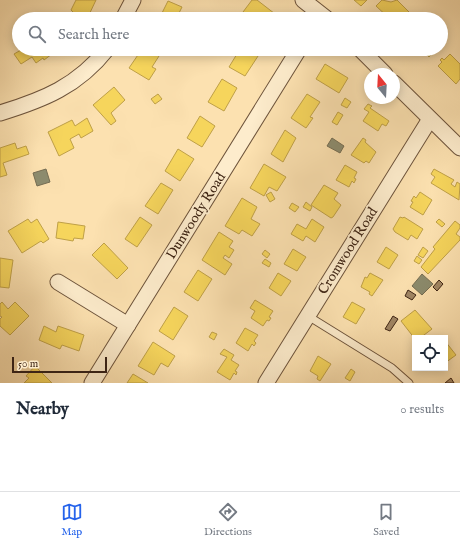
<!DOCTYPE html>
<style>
:root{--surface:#fff;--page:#f2f2f3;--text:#1f2937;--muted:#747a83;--line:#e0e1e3;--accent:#2563eb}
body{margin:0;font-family:"IM FELL English",serif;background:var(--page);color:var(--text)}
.controls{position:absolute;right:12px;bottom:12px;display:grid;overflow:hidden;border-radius:0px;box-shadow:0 2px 10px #0003}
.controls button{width:36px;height:36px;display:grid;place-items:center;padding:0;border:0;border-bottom:1px solid var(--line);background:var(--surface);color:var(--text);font:20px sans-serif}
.compass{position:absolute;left:364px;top:68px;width:36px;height:36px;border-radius:50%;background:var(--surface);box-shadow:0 2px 10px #0003;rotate:342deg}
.scale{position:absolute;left:12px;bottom:10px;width:95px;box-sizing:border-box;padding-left:4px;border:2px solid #3e2515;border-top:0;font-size:11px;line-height:14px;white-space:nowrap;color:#3e2515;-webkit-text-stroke:3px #fdeccc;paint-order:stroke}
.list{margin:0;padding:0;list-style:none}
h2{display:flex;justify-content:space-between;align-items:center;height:52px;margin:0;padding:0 16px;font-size:17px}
h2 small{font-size:13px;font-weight:400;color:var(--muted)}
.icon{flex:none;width:22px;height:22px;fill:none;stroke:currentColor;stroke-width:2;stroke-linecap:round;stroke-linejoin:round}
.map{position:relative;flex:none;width:460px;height:383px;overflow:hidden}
.search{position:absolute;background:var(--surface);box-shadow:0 2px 10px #0003;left:12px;right:12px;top:12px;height:44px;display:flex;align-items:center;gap:10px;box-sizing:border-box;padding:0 14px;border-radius:22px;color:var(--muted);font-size:15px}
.sheet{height:108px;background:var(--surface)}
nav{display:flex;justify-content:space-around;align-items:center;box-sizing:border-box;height:56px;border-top:1px solid var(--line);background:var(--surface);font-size:11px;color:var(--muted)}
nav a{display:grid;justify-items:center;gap:2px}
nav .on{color:var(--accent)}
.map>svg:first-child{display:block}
.homes{fill:#f6d55c;stroke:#bfa047}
.industry{fill:#8c8c6e;stroke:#756d53}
.building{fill:#a18766;stroke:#3e2515}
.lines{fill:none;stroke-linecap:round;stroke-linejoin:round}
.service-casing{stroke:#6e543c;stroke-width:9}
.minor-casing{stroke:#6e543c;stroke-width:17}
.service{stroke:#fdeccc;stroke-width:7}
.minor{stroke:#fdeccc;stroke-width:15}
.labels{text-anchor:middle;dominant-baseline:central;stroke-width:4;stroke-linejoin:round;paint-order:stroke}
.street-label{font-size:14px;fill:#3e2515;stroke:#fdeccc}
</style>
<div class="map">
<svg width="460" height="383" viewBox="0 0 460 383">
<rect width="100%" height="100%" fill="#fce1b0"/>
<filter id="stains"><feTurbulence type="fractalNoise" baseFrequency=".005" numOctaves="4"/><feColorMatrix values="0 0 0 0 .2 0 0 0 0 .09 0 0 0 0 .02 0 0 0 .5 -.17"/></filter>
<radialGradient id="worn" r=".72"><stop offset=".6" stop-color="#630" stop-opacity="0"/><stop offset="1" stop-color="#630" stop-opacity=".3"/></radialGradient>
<g class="homes">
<polygon points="76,0 96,0 87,19 81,17 81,16 76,13 76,15 71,10"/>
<polygon points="252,0 257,0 279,17 277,19 252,19 243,12"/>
<polygon points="354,0 367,0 361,6"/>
<polygon points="382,0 391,2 397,0 413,16 411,19 390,19 376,6"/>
<polygon points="168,1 182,7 176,19 159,19"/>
<polygon points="20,49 56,49 51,52 52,54 44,60 43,58 36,63 32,57 21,64 14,54 21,50"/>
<polygon points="142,49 148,49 159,56 152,67 156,69 149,80 129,68"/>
<polygon points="240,49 253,49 260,53 245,76 229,67"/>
<polygon points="421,49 437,49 429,57"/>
<polygon points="450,54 460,64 460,79 456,84 438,66 442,62 440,60 442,58 444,60"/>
<polygon points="325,64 348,78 339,93 316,79"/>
<polygon points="222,79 237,88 224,111 208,102"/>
<polygon points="114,87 125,100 111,113 116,121 111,125 93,105"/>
<polygon points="158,94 162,99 155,104 151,99"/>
<polygon points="307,94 320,102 310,117 313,118 306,128 291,118"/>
<polygon points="345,98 351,102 347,108 341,105"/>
<polygon points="368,104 372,106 370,108 389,121 386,126 382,124 378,131 363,121 369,112 364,109"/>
<polygon points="338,112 343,115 337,125 332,122"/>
<polygon points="200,116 215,126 202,147 187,138"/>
<polygon points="87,118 93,131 81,138 79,134 70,139 74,148 59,156 48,132 72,120 75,126"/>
<polygon points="285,130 296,138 283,162 271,154"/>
<polygon points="363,138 366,140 365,142 376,152 369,163 366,161 364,163 351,155"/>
<polygon points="15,143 17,149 26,146 29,154 3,163 7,175 0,177 0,148"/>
<polygon points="178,149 194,159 180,181 165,171"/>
<polygon points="264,164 286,177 277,191 269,187 264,196 250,188"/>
<polygon points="345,165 357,172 354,178 356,179 354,183 352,181 349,187 336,180"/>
<polygon points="434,169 454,180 451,184 455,187 457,182 460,184 459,200 431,183 435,177 431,174"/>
<polygon points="161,183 173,190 158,214 145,206"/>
<polygon points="324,185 338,193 334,199 341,205 333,217 331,218 311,205"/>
<polygon points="271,192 275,199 270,202 266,195"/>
<polygon points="420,192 432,200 423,215 410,207 413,202 411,201 414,196 416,198"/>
<polygon points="242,198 257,207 251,219 260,224 252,236 242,230 239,234 225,226"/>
<polygon points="306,202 312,207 310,211 303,207"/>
<polygon points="292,203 299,207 295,212 289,208"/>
<polygon points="140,217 152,225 137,247 125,239"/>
<polygon points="400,217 403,218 404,217 423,229 417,239 411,235 408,240 395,232 393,229"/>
<polygon points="28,219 31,223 37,219 49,239 43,243 41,241 22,253 8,231"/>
<polygon points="312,219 324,227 315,242 306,236 303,241 291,234 297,224 306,229"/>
<polygon points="439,219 445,224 442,227 436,222"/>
<polygon points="455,221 460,225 460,228 456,234 460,237 460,240 428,274 421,267 435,249 433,247"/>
<polygon points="58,222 85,226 83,239 74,238 73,241 56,238"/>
<polygon points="219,232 233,241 229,247 234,250 229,258 225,255 223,258 232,264 225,275 202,260"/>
<polygon points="104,243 128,268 117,279 92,255"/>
<polygon points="386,247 398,255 389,269 377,262"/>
<polygon points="423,247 428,251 423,258 418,255"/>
<polygon points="293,249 306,257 297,271 284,264"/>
<polygon points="265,250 270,254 267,258 262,254"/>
<polygon points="417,256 422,260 419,264 414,261"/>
<polygon points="0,258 13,260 9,288 0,287"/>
<polygon points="265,259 271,263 269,267 262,263"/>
<polygon points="198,270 212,279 198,301 184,292"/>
<polygon points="278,273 291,281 281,296 269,288"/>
<polygon points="370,273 383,280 372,296 369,294 370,292 361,287 365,277 367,278"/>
<polygon points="255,300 273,311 269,317 271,318 269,321 267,320 263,326 251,318 255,311 250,308"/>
<polygon points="2,302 8,309 15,302 29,316 10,335 0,326 0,319 2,317 0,316 0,304"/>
<polygon points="352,302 365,309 356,324 343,317"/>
<polygon points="174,307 188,316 173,340 159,331"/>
<polygon points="415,310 432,329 420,338 415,339 401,321"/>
<polygon points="44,326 56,332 58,326 84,335 79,351 62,345 60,349 39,340"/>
<polygon points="245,328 258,335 254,341 256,343 254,346 252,344 248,351 236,343"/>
<polygon points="212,332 217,334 214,340 209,337"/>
<polygon points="445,341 456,355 445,363"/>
<polygon points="153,342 175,356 168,367 161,363 154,375 138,366"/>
<polygon points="224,349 234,355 231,360 239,365 235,371 237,372 236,375 234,373 230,380 217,372 227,357 220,354"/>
<polygon points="318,356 331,364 320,381 317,379 318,376 310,371"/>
<polygon points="35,366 52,383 24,383 29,378 26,376"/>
<polygon points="351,369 355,372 350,381 345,378"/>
<polygon points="133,374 148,383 127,383"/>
</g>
<g class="industry">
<polygon points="332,138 344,146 340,153 327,146"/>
<polygon points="46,169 50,182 37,186 33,173"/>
<polygon points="422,274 433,284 422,295 412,286"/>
</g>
<g class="building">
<polygon points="439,280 443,284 437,291 433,287"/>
<polygon points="408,290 416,295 412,300 405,296"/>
<polygon points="393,316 398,319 390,331 385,329"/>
<polygon points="451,378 454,383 445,383"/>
</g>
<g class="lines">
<g class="service-casing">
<polyline id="service" points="308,316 392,368 409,383"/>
</g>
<g class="minor-casing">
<g id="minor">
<polyline points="303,0 327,19"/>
<polyline points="123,19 133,0"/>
<polyline points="360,49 385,74"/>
<polyline points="394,83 460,148"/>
<path d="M0 113C43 100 78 86 107 49"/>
<polyline points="58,282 128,325"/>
<polyline points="92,383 299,49"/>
<polyline points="266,383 430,119"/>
</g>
</g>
<use href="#service" class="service"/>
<use href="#minor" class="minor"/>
</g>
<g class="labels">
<g class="street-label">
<text transform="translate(196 216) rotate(-58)">Dunwoody Road</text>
<text transform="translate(348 251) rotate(-58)">Cromwood Road</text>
</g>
</g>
<rect width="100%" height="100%" filter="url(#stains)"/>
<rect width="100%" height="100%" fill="url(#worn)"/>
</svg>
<div class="controls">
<button><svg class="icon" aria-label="locate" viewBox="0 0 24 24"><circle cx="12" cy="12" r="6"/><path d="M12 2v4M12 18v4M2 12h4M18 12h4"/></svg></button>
</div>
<svg class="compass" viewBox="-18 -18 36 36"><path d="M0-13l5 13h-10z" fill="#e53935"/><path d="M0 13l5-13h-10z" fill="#747a83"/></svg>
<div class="scale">50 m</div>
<div class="search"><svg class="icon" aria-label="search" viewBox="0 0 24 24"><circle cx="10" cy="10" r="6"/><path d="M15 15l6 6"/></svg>Search here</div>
</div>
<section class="sheet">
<h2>Nearby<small>0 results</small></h2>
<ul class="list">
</ul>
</section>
<nav>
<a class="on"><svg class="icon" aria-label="map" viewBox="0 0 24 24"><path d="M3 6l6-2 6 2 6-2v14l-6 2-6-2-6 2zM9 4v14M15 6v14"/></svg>Map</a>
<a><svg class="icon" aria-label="directions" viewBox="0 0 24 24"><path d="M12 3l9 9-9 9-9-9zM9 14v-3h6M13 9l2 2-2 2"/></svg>Directions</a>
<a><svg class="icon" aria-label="saved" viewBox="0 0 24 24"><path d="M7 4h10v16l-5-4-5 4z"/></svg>Saved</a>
</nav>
